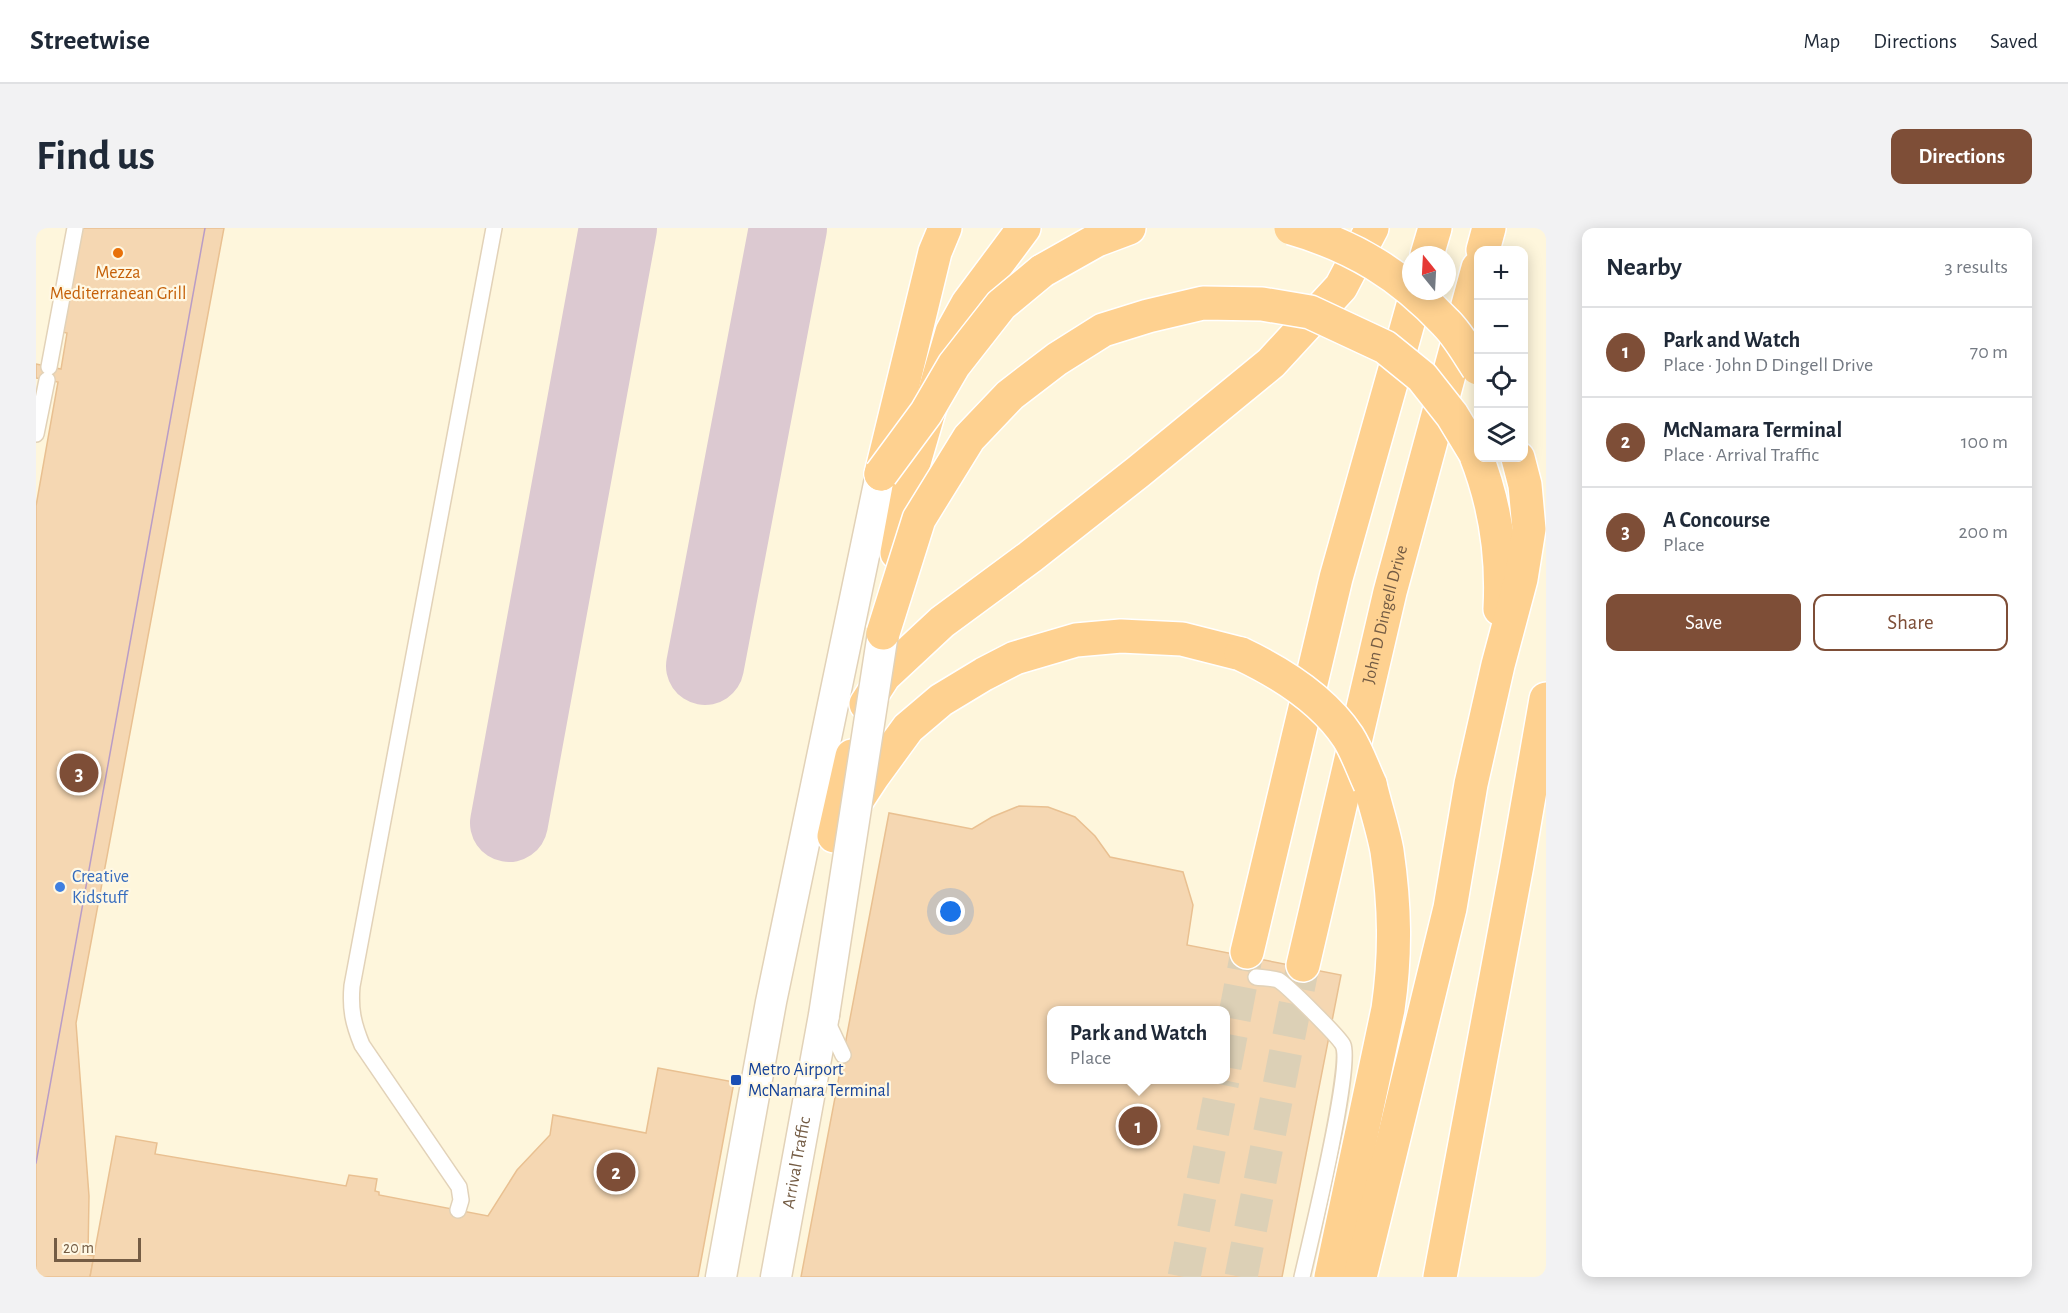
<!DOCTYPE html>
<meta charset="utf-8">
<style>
:root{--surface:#fff;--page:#f2f2f3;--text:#1f2937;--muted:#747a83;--line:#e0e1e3;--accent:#7e4e37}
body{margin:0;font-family:"Alegreya Sans",sans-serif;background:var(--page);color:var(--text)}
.controls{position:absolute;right:18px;top:18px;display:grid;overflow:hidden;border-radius:12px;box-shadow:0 3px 15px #0003}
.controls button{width:54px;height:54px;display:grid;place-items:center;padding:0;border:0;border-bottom:2px solid var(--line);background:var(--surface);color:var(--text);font:30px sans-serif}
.compass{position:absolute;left:1366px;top:18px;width:54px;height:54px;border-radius:50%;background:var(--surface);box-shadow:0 3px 15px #0003;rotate:342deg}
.scale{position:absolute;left:18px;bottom:15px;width:87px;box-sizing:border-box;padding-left:6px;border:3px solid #745c44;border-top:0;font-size:16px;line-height:21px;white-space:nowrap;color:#745c44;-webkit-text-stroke:4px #fff8e4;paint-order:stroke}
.you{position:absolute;left:915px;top:684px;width:21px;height:21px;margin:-15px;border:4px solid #fff;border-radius:50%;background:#1a73e8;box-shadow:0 0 0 9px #1a73e833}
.badge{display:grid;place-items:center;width:39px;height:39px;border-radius:50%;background:var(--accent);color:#fff;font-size:20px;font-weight:700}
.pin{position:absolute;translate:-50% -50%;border:3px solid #fff;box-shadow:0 2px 6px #0006}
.popup{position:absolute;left:1011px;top:778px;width:183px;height:78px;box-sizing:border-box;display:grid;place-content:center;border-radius:12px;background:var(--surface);filter:drop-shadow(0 2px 4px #0005);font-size:20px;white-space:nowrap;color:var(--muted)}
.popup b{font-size:22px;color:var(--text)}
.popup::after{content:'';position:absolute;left:50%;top:100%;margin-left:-12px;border:12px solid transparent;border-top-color:var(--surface)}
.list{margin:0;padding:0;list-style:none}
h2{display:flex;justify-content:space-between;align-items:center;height:78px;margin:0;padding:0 24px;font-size:26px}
h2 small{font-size:20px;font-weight:400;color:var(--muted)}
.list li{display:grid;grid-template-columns:39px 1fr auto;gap:18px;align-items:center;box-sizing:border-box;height:90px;padding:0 24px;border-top:2px solid var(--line)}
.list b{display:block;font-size:22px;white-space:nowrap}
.list p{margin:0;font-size:20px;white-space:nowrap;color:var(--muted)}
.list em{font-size:20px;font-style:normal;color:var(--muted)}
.actions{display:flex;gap:12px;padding:18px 24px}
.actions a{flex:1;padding:14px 0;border:2px solid var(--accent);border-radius:12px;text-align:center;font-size:21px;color:var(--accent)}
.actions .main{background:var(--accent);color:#fff}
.icon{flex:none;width:33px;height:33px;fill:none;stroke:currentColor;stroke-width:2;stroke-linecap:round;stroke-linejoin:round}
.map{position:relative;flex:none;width:1510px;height:1049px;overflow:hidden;border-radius:12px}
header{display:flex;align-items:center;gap:36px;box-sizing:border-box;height:84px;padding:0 30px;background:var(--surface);border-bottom:2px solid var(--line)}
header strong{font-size:28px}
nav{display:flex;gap:33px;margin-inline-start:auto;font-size:21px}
.intro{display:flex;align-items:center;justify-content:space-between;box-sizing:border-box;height:144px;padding:0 36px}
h1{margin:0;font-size:42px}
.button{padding:15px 27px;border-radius:12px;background:var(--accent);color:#fff;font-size:21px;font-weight:700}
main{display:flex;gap:36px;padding:0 36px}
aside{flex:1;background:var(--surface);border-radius:12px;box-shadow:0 3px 15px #0003}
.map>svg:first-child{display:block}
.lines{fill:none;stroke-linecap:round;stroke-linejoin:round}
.taxiway{stroke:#dcc9d1;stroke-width:78}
.building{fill:#f5d7b2;stroke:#e9c091;stroke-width:1.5;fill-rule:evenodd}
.trunk-tunnel{stroke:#dcd0b6;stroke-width:33;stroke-dasharray:33 16;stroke-linecap:butt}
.service-casing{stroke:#e2d2b8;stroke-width:18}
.minor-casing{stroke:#e2d2b8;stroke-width:33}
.trunk-casing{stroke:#fff;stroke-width:36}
.service{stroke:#fff;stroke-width:15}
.minor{stroke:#fff;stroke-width:30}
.trunk{stroke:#fed190;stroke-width:33}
.tram{stroke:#b99cc6;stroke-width:1.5}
.minor-bridge-casing{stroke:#e2d2b8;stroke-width:33;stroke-linecap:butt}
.trunk-bridge-casing{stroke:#fff;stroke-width:36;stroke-linecap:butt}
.minor-bridge{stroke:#fff;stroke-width:30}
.trunk-bridge{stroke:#fed190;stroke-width:33}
.food-dot{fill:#e8710a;stroke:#fff8e4;stroke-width:2}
.shop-dot{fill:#3f7fe0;stroke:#fff8e4;stroke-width:2}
.transit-dot{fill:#1a4fb4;stroke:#fff8e4;stroke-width:2}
.labels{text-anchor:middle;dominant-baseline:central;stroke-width:4.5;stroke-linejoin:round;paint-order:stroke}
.food-label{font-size:18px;fill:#c56008;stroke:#fff8e4}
.street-label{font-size:18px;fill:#745c44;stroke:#fff8e4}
.shop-label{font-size:18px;fill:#366cbe;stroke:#fff8e4;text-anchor:start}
.transit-label{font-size:18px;fill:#164399;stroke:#fff8e4;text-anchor:start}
</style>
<header>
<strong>Streetwise</strong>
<nav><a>Map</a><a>Directions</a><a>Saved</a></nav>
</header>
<div class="intro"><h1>Find us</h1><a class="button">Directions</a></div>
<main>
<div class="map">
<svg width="1510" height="1049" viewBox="0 0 1510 1049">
<rect width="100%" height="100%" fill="#fef6dc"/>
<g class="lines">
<g class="taxiway">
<polyline points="669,438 752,0"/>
<polyline points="473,595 582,0"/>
</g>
</g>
<g class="building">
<polygon points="45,0 188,0 40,795 53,968 52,1027 58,1028 54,1049 0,1049 0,278 22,154 0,150 0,136 25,141 31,105 26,104"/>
<path d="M983 578 1012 579 1039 589 1059 608 1074 629 1147 644 1157 677 1151 717 1305 747 1246 1049H765L853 585 936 601 956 589ZM1015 782H1189V852H1015Z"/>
<polygon points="622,840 698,854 662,1049 54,1049 80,908 121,915 119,926 310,958 313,947 341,951 339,963 343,964 343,967 452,988 481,942 514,907 517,887 610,905"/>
</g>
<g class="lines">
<g class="trunk-tunnel">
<polyline points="1189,839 1211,724"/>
<polyline points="1148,1049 1187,852"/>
<polyline points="1205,1049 1267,737"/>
</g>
<g class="service-casing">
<g id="service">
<polyline points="13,139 39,0"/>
<polyline points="0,206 11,152"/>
<path d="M1220 749C1226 750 1236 750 1242 752 1250 756 1303 809 1307 817 1317 837 1274 1015 1266 1049"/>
<polyline points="791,793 807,827"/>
<path d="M422 982 425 972 423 959 326 817C317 795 314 781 316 758L458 0"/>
</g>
</g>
<g class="minor-casing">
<g id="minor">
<polyline points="685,1049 735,774 845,246"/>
<path id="s1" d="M740 1049 788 787"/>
</g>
</g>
<g class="trunk-casing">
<g id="trunk">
<polyline points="1447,22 1453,0"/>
<polyline points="1391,27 1399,0"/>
<polyline points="1006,43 1061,12 1093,0"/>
<path d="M1439 225C1459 275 1467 327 1464 381"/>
<polyline points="845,246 899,24 909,0"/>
<polyline points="861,325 877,238 916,104 932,75 988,0"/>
<polyline points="830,476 848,448 906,394 994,329 1102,244 1235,135 1305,59 1336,0"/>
<polyline points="816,580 837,548 872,500 905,472 948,446 979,430 1040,412 1085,408 1146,411 1205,426"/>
<polyline points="798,608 816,528"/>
<polyline points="1211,724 1300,350 1381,63"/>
<path id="s2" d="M1267 737 1354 364 1442 40"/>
<path d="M1295 1049 1352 781C1360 726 1359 678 1351 623 1347 601 1339 578 1334 556"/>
<polyline points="1324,1049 1414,680 1435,556 1462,437 1485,351 1493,301 1489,257 1482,230"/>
<polyline points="1404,1049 1481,637 1510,471"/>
</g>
</g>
<use href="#service" class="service"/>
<use href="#minor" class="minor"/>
<use href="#trunk" class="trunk"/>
<polyline class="tram" points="0,935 169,0"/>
<g class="minor-bridge-casing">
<polyline id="minor-bridge" points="788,787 847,405"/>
</g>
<g class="trunk-bridge-casing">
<g id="trunk-bridge">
<path d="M1255 0C1318 18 1365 47 1410 95 1423 108 1432 125 1442 140"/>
<polyline points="845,246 890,185 918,137 965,77 1006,43"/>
<polyline points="847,405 883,291 933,210 974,167 1021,131 1067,102 1112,88 1167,75 1226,76 1274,84 1349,119 1386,149 1416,187 1439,225"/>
<path d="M1205 426C1245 445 1287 471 1312 509 1321 523 1327 541 1334 556"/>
</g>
</g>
<use href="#minor-bridge" class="minor-bridge"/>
<use href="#trunk-bridge" class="trunk-bridge"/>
</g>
<circle class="food-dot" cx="82" cy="25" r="6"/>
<circle class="shop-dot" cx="24" cy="659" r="6"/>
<rect class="transit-dot" x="694" y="846" width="12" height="12" rx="3"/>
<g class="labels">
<g class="food-label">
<text x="82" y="45">Mezza<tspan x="82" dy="21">Mediterranean Grill</tspan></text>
</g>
<g class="street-label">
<text stroke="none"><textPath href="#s2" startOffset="360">John D Dingell Drive</textPath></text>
<text stroke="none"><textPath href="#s1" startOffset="116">Arrival Traffic</textPath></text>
</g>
<g class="shop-label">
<text x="36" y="649">Creative<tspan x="36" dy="21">Kidstuff</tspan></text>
</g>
<g class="transit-label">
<text x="712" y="842">Metro Airport<tspan x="712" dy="21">McNamara Terminal</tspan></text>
</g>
</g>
</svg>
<div class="controls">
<button>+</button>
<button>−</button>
<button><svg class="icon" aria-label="locate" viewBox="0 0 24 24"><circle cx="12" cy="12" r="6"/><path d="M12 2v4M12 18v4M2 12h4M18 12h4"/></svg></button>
<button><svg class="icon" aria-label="layers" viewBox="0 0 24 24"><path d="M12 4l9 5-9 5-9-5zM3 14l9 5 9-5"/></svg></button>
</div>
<svg class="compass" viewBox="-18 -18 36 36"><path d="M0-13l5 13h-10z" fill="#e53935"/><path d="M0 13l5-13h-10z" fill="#747a83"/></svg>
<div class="scale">20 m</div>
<div class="you"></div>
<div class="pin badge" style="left:1102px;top:898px">1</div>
<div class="popup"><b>Park and Watch</b>Place</div>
<div class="pin badge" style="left:580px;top:944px">2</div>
<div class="pin badge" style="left:43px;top:545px">3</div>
</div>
<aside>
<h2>Nearby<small>3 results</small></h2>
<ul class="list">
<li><span class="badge">1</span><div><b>Park and Watch</b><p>Place · John D Dingell Drive</p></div><em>70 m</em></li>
<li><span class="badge">2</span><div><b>McNamara Terminal</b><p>Place · Arrival Traffic</p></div><em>100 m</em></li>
<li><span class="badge">3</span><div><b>A Concourse</b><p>Place</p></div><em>200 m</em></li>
</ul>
<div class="actions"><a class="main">Save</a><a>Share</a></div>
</aside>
</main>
